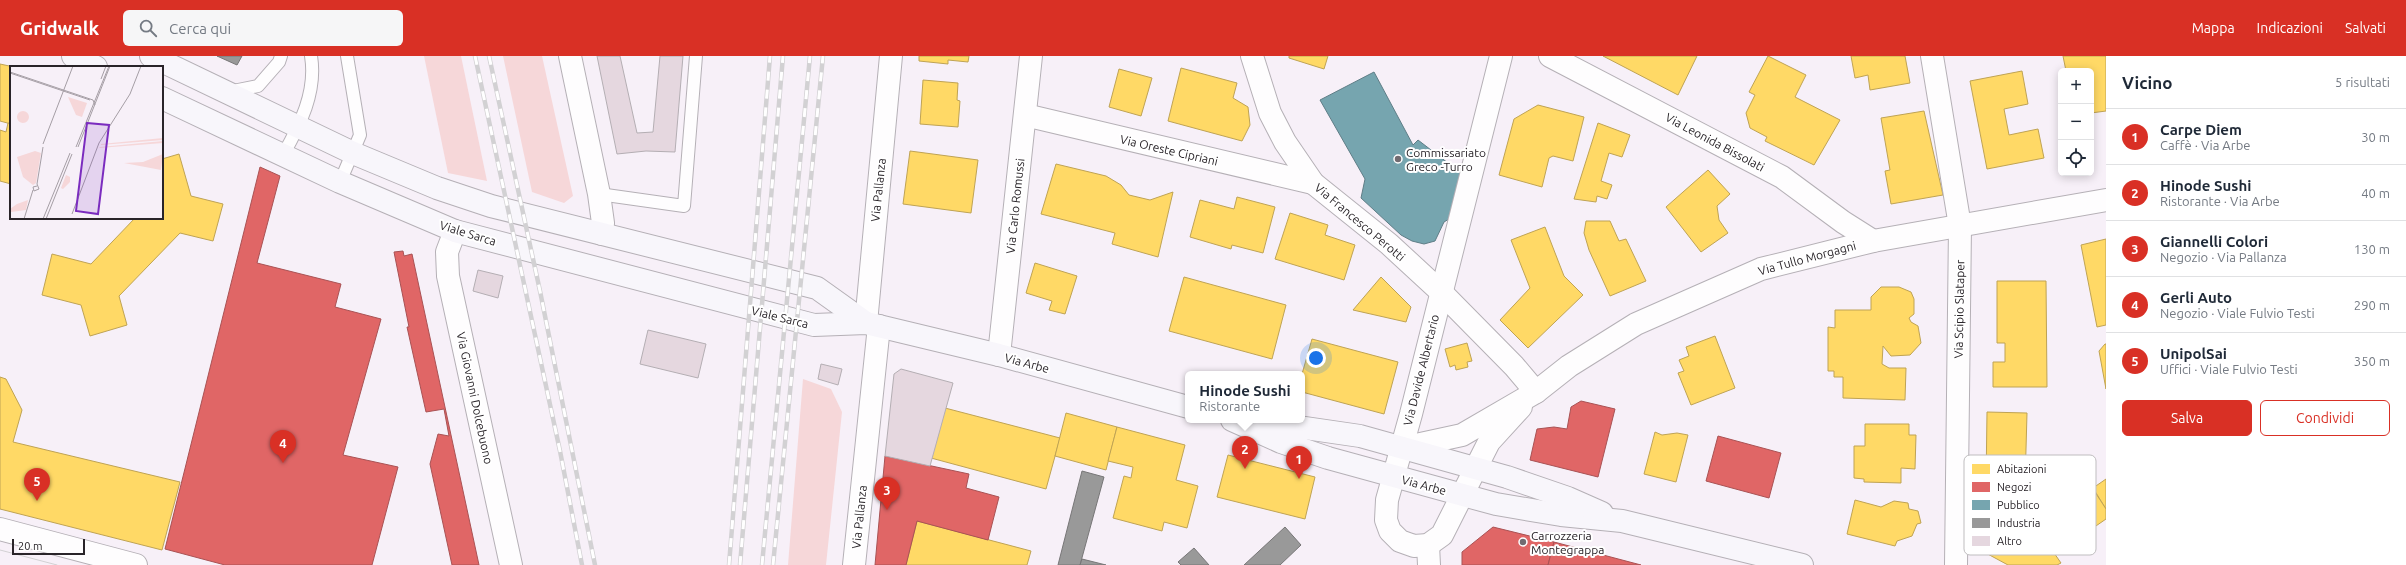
<!DOCTYPE html>
<html lang="it">
<meta charset="utf-8">
<style>
:root{--surface:#fff;--page:#f6f6f7;--text:#1f2937;--muted:#747a83;--line:#e0e1e3;--accent:#d93025}
body{margin:0;font-family:Ubuntu,sans-serif;background:var(--page);color:var(--text)}
.controls{position:absolute;right:12px;top:12px;display:grid;overflow:hidden;border-radius:6px;box-shadow:0 2px 10px #0003}
.controls button{width:36px;height:36px;display:grid;place-items:center;padding:0;border:0;border-bottom:1px solid var(--line);background:var(--surface);color:var(--text);font:20px sans-serif}
.scale{position:absolute;left:12px;bottom:10px;width:73px;box-sizing:border-box;padding-left:4px;border:2px solid #292429;border-top:0;font-size:11px;line-height:14px;white-space:nowrap;color:#292429;-webkit-text-stroke:3px #fff;paint-order:stroke}
.you{position:absolute;left:1316px;top:302px;width:14px;height:14px;margin:-10px;border:3px solid #fff;border-radius:50%;background:#1a73e8;box-shadow:0 0 0 6px #1a73e833}
.badge{display:grid;place-items:center;width:26px;height:26px;border-radius:50%;background:var(--accent);color:#fff;font-size:13px;font-weight:700}
.pin{position:absolute;translate:-50% -33px;filter:drop-shadow(0 1px 2px #0008)}
.pin::after{content:'';position:absolute;top:21px;width:14px;height:12px;background:inherit;clip-path:polygon(0 0,100% 0,50% 100%)}
.popup{position:absolute;left:1185px;top:315px;width:120px;height:52px;box-sizing:border-box;display:grid;place-content:center;border-radius:6px;background:var(--surface);filter:drop-shadow(0 1px 3px #0005);font-size:13px;white-space:nowrap;color:var(--muted)}
.popup b{font-size:15px;color:var(--text)}
.popup::after{content:'';position:absolute;left:50%;top:100%;margin-left:-8px;border:8px solid transparent;border-top-color:var(--surface)}
.list{margin:0;padding:0;list-style:none}
h2{display:flex;justify-content:space-between;align-items:center;height:52px;margin:0;padding:0 16px;font-size:17px}
h2 small{font-size:13px;font-weight:400;color:var(--muted)}
.list li{display:grid;grid-template-columns:26px 1fr auto;gap:12px;align-items:center;box-sizing:border-box;height:56px;padding:0 16px;border-top:1px solid var(--line)}
.list b{display:block;font-size:15px;white-space:nowrap}
.list p{margin:0;font-size:13px;white-space:nowrap;color:var(--muted)}
.list em{font-size:13px;font-style:normal;color:var(--muted)}
.actions{display:flex;gap:8px;padding:12px 16px}
.actions a{flex:1;padding:9px 0;border:1px solid var(--accent);border-radius:6px;text-align:center;font-size:14px;color:var(--accent)}
.actions .main{background:var(--accent);color:#fff}
.icon{flex:none;width:22px;height:22px;fill:none;stroke:currentColor;stroke-width:2;stroke-linecap:round;stroke-linejoin:round}
.map{position:relative;flex:none;width:2106px;height:509px;overflow:hidden}
header{display:flex;align-items:center;gap:24px;box-sizing:border-box;height:56px;padding:0 20px;background:var(--accent);color:#fff}
header strong{font-size:19px}
nav{display:flex;gap:22px;margin-inline-start:auto;font-size:14px}
.search{width:280px;height:36px;background:var(--page);display:flex;align-items:center;gap:10px;box-sizing:border-box;padding:0 14px;border-radius:6px;color:var(--muted);font-size:15px}
main{display:flex}
aside{flex:1;background:var(--surface)}
.map>svg:first-child{display:block}
.green{fill:#f6d7d9}
.homes{fill:#ffd966;stroke:#bfa354}
.shops{fill:#e06666;stroke:#a95254}
.public{fill:#76a5af;stroke:#5f7e87}
.industry{fill:#999;stroke:#777677}
.building{fill:#e5d7df;stroke:#b4aeb3}
.lines{fill:none;stroke-linecap:round;stroke-linejoin:round}
.lane-casing{stroke:#b5b0b6;stroke-width:14}
.street-casing{stroke:#b5b0b6;stroke-width:24}
.secondary-casing{stroke:#b5b0b6;stroke-width:24}
.lane{stroke:#fefdfe;stroke-width:12}
.street{stroke:#fefdfe;stroke-width:22}
.secondary{stroke:#f8f6fb;stroke-width:22}
.tram{stroke:#d2d1d3;stroke-width:1}
.rail-casing{stroke:#d2d1d3;stroke-width:4.5}
.rail{stroke:#fff;stroke-width:3;stroke-dasharray:9;stroke-linecap:butt}
.poi-dot{fill:#716b71;stroke:#fff;stroke-width:1.5}
.labels{text-anchor:middle;dominant-baseline:central;stroke-width:4;stroke-linejoin:round;paint-order:stroke}
.street-label{font-size:12px;fill:#292429;stroke:#fff}
.poi-label{font-size:12px;fill:#292429;stroke:#fff;text-anchor:start}
.inset-road{fill:none;stroke:#a59ea5;stroke-width:1}
.view{fill:#7b2cbf;fill-opacity:0.15;stroke:#7b2cbf;stroke-width:2}
.inset-edge{fill:none;stroke:#292429;stroke-width:2}
.key{fill:#fff;stroke:#bfbdbf;stroke-width:1}
.key-label{font-size:11px;fill:#292429}
</style>
<header>
<strong>Gridwalk</strong>
<div class="search"><svg class="icon" aria-label="search" viewBox="0 0 24 24"><circle cx="10" cy="10" r="6"/><path d="M15 15l6 6"/></svg>Cerca qui</div>
<nav><a>Mappa</a><a>Indicazioni</a><a>Salvati</a></nav>
</header>
<main>
<div class="map">
<svg width="2106" height="509" viewBox="0 0 2106 509">
<rect width="100%" height="100%" fill="#f7f0f8"/>
<g class="green">
<polygon points="424,0 461,0 487,125 448,117"/>
<polygon points="503,0 542,0 573,140 564,147 532,136"/>
<polygon points="803,323 831,333 842,356 826,509 788,509"/>
</g>
<g class="homes">
<polygon points="919,0 969,0 968,6 948,4 948,8 919,5"/>
<polygon points="1289,0 1328,0 1324,13 1289,2"/>
<polygon points="1603,0 1697,0 1678,39"/>
<polygon points="1768,0 1806,19 1795,41 1840,64 1814,109 1765,85 1767,81 1750,72 1746,57 1755,39 1749,36"/>
<polygon points="1851,0 1905,0 1910,27 1870,34 1868,19 1855,22"/>
<polygon points="2063,0 2106,0 2106,55 2091,57 2091,15 2066,15"/>
<polygon points="0,8 14,11 11,11 11,68 0,65"/>
<polygon points="1181,12 1237,27 1233,42 1248,51 1250,69 1242,85 1168,65"/>
<polygon points="1119,13 1152,22 1141,60 1109,51"/>
<polygon points="2022,15 2028,48 2004,53 2009,79 2038,73 2044,102 1987,113 1970,25"/>
<polygon points="923,24 958,27 957,44 960,45 958,71 920,68"/>
<polygon points="1538,49 1584,61 1573,105 1553,100 1549,102 1542,131 1499,119 1514,63"/>
<polygon points="1924,55 1943,139 1891,148 1885,115 1890,114 1881,62"/>
<polygon points="8,67 11,68 11,128 0,125 0,74 6,76"/>
<polygon points="1598,67 1630,79 1622,101 1609,97 1601,125 1612,129 1607,143 1597,140 1596,146 1574,143"/>
<polygon points="910,95 978,104 971,157 903,148"/>
<polygon points="179,98 191,140 223,148 213,185 180,177 119,240 127,269 90,280 81,249 42,239 52,198 91,208 135,162 162,162 162,103"/>
<polygon points="1056,108 1106,120 1121,129 1129,139 1150,144 1173,136 1158,201 1112,188 1115,177 1041,158"/>
<polygon points="1708,114 1730,138 1717,150 1719,164 1728,177 1701,196 1666,151"/>
<polygon points="1237,141 1275,151 1263,197 1232,189 1231,193 1190,181 1200,144 1234,153"/>
<polygon points="1290,157 1328,169 1325,179 1355,189 1344,224 1275,203"/>
<polygon points="1586,165 1610,165 1619,185 1626,183 1646,225 1610,240 1589,194 1584,177"/>
<polygon points="1545,171 1564,220 1583,239 1528,292 1500,264 1530,232 1511,184"/>
<polygon points="2106,183 2106,269 2097,271 2081,189"/>
<polygon points="1035,207 1077,220 1065,258 1049,254 1052,245 1026,237"/>
<polygon points="1184,221 1286,249 1272,303 1169,275"/>
<polygon points="1381,221 1411,251 1406,266 1353,254"/>
<polygon points="1997,225 2046,225 2047,331 1993,331 1993,306 2005,306 2005,287 1997,287"/>
<polygon points="1881,231 1899,231 1911,236 1914,243 1914,258 1909,262 1911,266 1918,270 1921,287 1910,299 1891,300 1883,290 1882,308 1889,312 1906,312 1905,344 1843,342 1843,321 1834,321 1834,315 1828,315 1828,271 1835,272 1835,254 1871,254 1871,241"/>
<polygon points="1715,280 1735,332 1691,349 1678,317 1684,315 1679,304 1689,300 1686,291"/>
<polygon points="1312,283 1398,306 1384,358 1302,336 1302,318"/>
<polygon points="1467,287 1472,305 1467,306 1468,311 1456,314 1455,309 1450,311 1445,293"/>
<polygon points="2105,288 2106,288 2106,333 2099,295"/>
<polygon points="0,321 6,323 22,354 13,386 180,426 162,494 0,453"/>
<polygon points="945,352 1060,382 1046,433 931,402"/>
<polygon points="1987,356 2027,357 2025,429 1986,429"/>
<polygon points="1066,357 1117,371 1106,414 1055,400"/>
<polygon points="1865,368 1909,368 1909,379 1916,379 1915,413 1901,412 1901,427 1864,426 1864,423 1854,422 1854,390 1865,390"/>
<polygon points="1117,371 1185,389 1176,424 1198,430 1187,472 1164,466 1162,475 1113,462 1124,420 1131,422 1133,411 1108,405"/>
<polygon points="1655,376 1662,379 1677,377 1688,379 1676,426 1644,418"/>
<polygon points="1228,399 1315,421 1305,463 1217,441"/>
<polygon points="2106,423 2106,453 2093,432"/>
<polygon points="2089,427 2106,453 2106,463 2093,472 2071,438"/>
<polygon points="1855,444 1881,451 1894,445 1908,447 1909,453 1918,455 1921,467 1917,468 1912,480 1897,485 1895,490 1847,478"/>
<polygon points="917,465 1031,495 1027,509 906,509"/>
<polygon points="1986,465 2018,465 2043,481 2061,507 2057,509 2008,509 1984,496"/>
</g>
<g class="shops">
<polygon points="260,111 280,120 257,207 341,228 335,251 381,263 343,399 398,411 372,509 225,509 165,493"/>
<polygon points="403,195 404,200 412,198 479,509 452,509 430,408 438,378 449,380 444,353 426,356 407,271 409,271 394,196"/>
<polygon points="1581,345 1615,353 1598,421 1530,404 1537,373 1554,371 1567,373 1571,351"/>
<polygon points="1718,380 1781,397 1769,442 1706,425"/>
<polygon points="885,400 969,418 966,432 999,441 988,484 917,465 906,509 875,509"/>
<polygon points="1493,471 1554,486 1548,509 1462,509 1462,496"/>
<polygon points="1554,486 1641,509 1548,509"/>
</g>
<polygon class="public" points="1374,16 1413,89 1418,84 1461,117 1449,163 1444,166 1435,185 1424,188 1412,185 1401,179 1361,142 1365,123 1320,44"/>
<g class="industry">
<polygon points="217,0 242,0 237,9"/>
<polygon points="1082,415 1104,421 1080,509 1058,509"/>
<polygon points="1285,471 1301,489 1280,509 1244,509"/>
<polygon points="1194,492 1209,509 1181,509 1178,506"/>
<polygon points="1082,503 1106,509 1080,509"/>
</g>
<g class="building">
<polygon points="597,0 620,0 637,77 653,76 660,0 683,0 675,96 646,95 617,98"/>
<polygon points="478,214 503,220 498,242 473,235"/>
<polygon points="648,274 706,288 698,322 640,308"/>
<polygon points="821,308 842,313 838,329 818,323"/>
<polygon points="901,313 953,327 930,410 885,400 894,318"/>
</g>
<g class="lines">
<g class="lane-casing">
<g id="lane">
<polyline points="228,36 258,30 279,6 281,0"/>
<path d="M283 99C300 69 317 36 311 0"/>
<polyline points="340,126 360,79 347,0"/>
<polyline points="599,138 684,150 696,0"/>
</g>
</g>
<g class="street-casing">
<g id="street">
<polyline points="570,0 599,138 603,167 602,178"/>
<polyline points="1252,0 1270,57 1285,86 1313,127 1389,188 1441,236 1514,310 1536,336"/>
<polyline points="1501,0 1411,358 1387,444 1386,464 1390,475 1400,485 1414,490 1428,489 1442,479 1489,386 1521,351"/>
<polyline points="1550,0 1782,121 1843,166 1873,185"/>
<polyline points="1932,0 1960,170 1956,509"/>
<polyline points="1025,59 1313,127"/>
<polyline points="455,175 447,196 448,220 511,509"/>
<polyline points="866,267 891,0"/>
<polyline points="999,299 1031,0"/>
<polyline points="1402,392 1462,379 1536,336 1569,310 1636,268 1761,213 1873,185 2106,144"/>
<polyline points="0,473 136,509"/>
<polyline points="1428,489 1429,509"/>
<polyline points="854,509 879,270"/>
</g>
</g>
<g class="secondary-casing">
<g id="secondary">
<polyline points="73,0 96,11"/>
<polyline points="151,0 353,97 437,132 491,150 817,232 866,267"/>
<polyline points="162,42 340,126 455,175 814,269 866,267 999,299 1188,351"/>
<polyline points="1232,364 1281,386 1328,402 1496,448 1561,459 1622,465 1802,509"/>
<polyline points="1251,364 1360,380 1507,421 1568,442 1602,457"/>
</g>
</g>
<use href="#lane" class="lane"/>
<use href="#street" class="street"/>
<use href="#secondary" class="secondary"/>
<polyline class="tram" points="0,494 57,509"/>
<g class="rail-casing">
<g id="rail">
<polyline points="475,0 560,395 582,509"/>
<polyline points="489,0 540,235 595,509"/>
<polyline points="729,509 770,0"/>
<polyline points="740,509 783,0"/>
<polyline points="762,509 810,0"/>
<polyline points="773,509 823,0"/>
</g>
</g>
<use href="#rail" class="rail"/>
</g>
<g class="poi-dot">
<circle cx="1398" cy="103" r="4"/>
<circle cx="1523" cy="486" r="4"/>
</g>
<g class="labels">
<g class="street-label">
<text transform="translate(1715 86) rotate(28)">Via Leonida Bissolati</text>
<text transform="translate(1169 94) rotate(13)">Via Oreste Cipriani</text>
<text transform="translate(878 134) rotate(-84)">Via Pallanza</text>
<text transform="translate(1015 150) rotate(-84)">Via Carlo Romussi</text>
<text transform="translate(1360 166) rotate(40)">Via Francesco Perotti</text>
<text transform="translate(468 177) rotate(17)">Viale Sarca</text>
<text transform="translate(1807 202) rotate(-15)">Via Tullo Morgagni</text>
<text transform="translate(1959 253) rotate(-89)">Via Scipio Slataper</text>
<text transform="translate(780 261) rotate(14)">Viale Sarca</text>
<text transform="translate(1027 307) rotate(15)">Via Arbe</text>
<text transform="translate(1421 314) rotate(-76)">Via Davide Albertario</text>
<text transform="translate(475 342) rotate(78)">Via Giovanni Dolcebuono</text>
<text transform="translate(1424 429) rotate(15)">Via Arbe</text>
<text transform="translate(859 461) rotate(-84)">Via Pallanza</text>
</g>
<g class="poi-label">
<text x="1406" y="96">Commissariato<tspan x="1406" dy="14">Greco -Turro</tspan></text>
<text x="1531" y="479">Carrozzeria<tspan x="1531" dy="14">Montegrappa</tspan></text>
</g>
</g>
<g transform="translate(10 10)">
<rect width="153" height="153" fill="#f7f0f8"/>
<path d="M58 31 77 37 72 51 66 49ZM7 51a6 6 0 1 1 12 0a6 6 0 1 1-12 0ZM153 72V74L91 79V78ZM153 75V77L89 82 90 81ZM25 85 31 87 26 117 23 119 13 111 7 91ZM153 88 151 104 114 97 133 96ZM56 109 60 111V116L53 123 51 122ZM18 134 16 144 1 146 0 143 7 138Z" fill="#f6d7d9"/>
<path class="inset-road" d="M0 6 83 34 85 39M0 7 80 34M91 13 96 0M33 78 63 0M66 81 99 0M68 81 100 0M27 120 23 121 24 125 29 123 27 118 33 81M62 148 89 77 120 28 131 0M14 153 23 124M33 153 60 87M36 153 62 88"/>
<path class="view" d="M77 57 99 59 88 148 66 145Z"/>
<rect width="153" height="153" class="inset-edge"/>
</g>
<rect x="1964" y="399" width="132" height="100" rx="6" class="key"/>
<rect x="1972" y="408" width="18" height="10" fill="#ffd966"/>
<rect x="1972" y="426" width="18" height="10" fill="#e06666"/>
<rect x="1972" y="444" width="18" height="10" fill="#76a5af"/>
<rect x="1972" y="462" width="18" height="10" fill="#999"/>
<rect x="1972" y="480" width="18" height="10" fill="#e5d7df"/>
<g class="key-label">
<text x="1997" y="417">Abitazioni</text>
<text x="1997" y="435">Negozi</text>
<text x="1997" y="453">Pubblico</text>
<text x="1997" y="471">Industria</text>
<text x="1997" y="489">Altro</text>
</g>
</svg>
<div class="controls">
<button>+</button>
<button>−</button>
<button><svg class="icon" aria-label="locate" viewBox="0 0 24 24"><circle cx="12" cy="12" r="6"/><path d="M12 2v4M12 18v4M2 12h4M18 12h4"/></svg></button>
</div>
<div class="scale">20 m</div>
<div class="you"></div>
<div class="pin badge" style="left:1299px;top:423px">1</div>
<div class="pin badge" style="left:1245px;top:413px">2</div>
<div class="popup"><b>Hinode Sushi</b>Ristorante</div>
<div class="pin badge" style="left:887px;top:454px">3</div>
<div class="pin badge" style="left:283px;top:407px">4</div>
<div class="pin badge" style="left:37px;top:445px">5</div>
</div>
<aside>
<h2>Vicino<small>5 risultati</small></h2>
<ul class="list">
<li><span class="badge">1</span><div><b>Carpe Diem</b><p>Caffè · Via Arbe</p></div><em>30 m</em></li>
<li><span class="badge">2</span><div><b>Hinode Sushi</b><p>Ristorante · Via Arbe</p></div><em>40 m</em></li>
<li><span class="badge">3</span><div><b>Giannelli Colori</b><p>Negozio · Via Pallanza</p></div><em>130 m</em></li>
<li><span class="badge">4</span><div><b>Gerli Auto</b><p>Negozio · Viale Fulvio Testi</p></div><em>290 m</em></li>
<li><span class="badge">5</span><div><b>UnipolSai</b><p>Uffici · Viale Fulvio Testi</p></div><em>350 m</em></li>
</ul>
<div class="actions"><a class="main">Salva</a><a>Condividi</a></div>
</aside>
</main>
